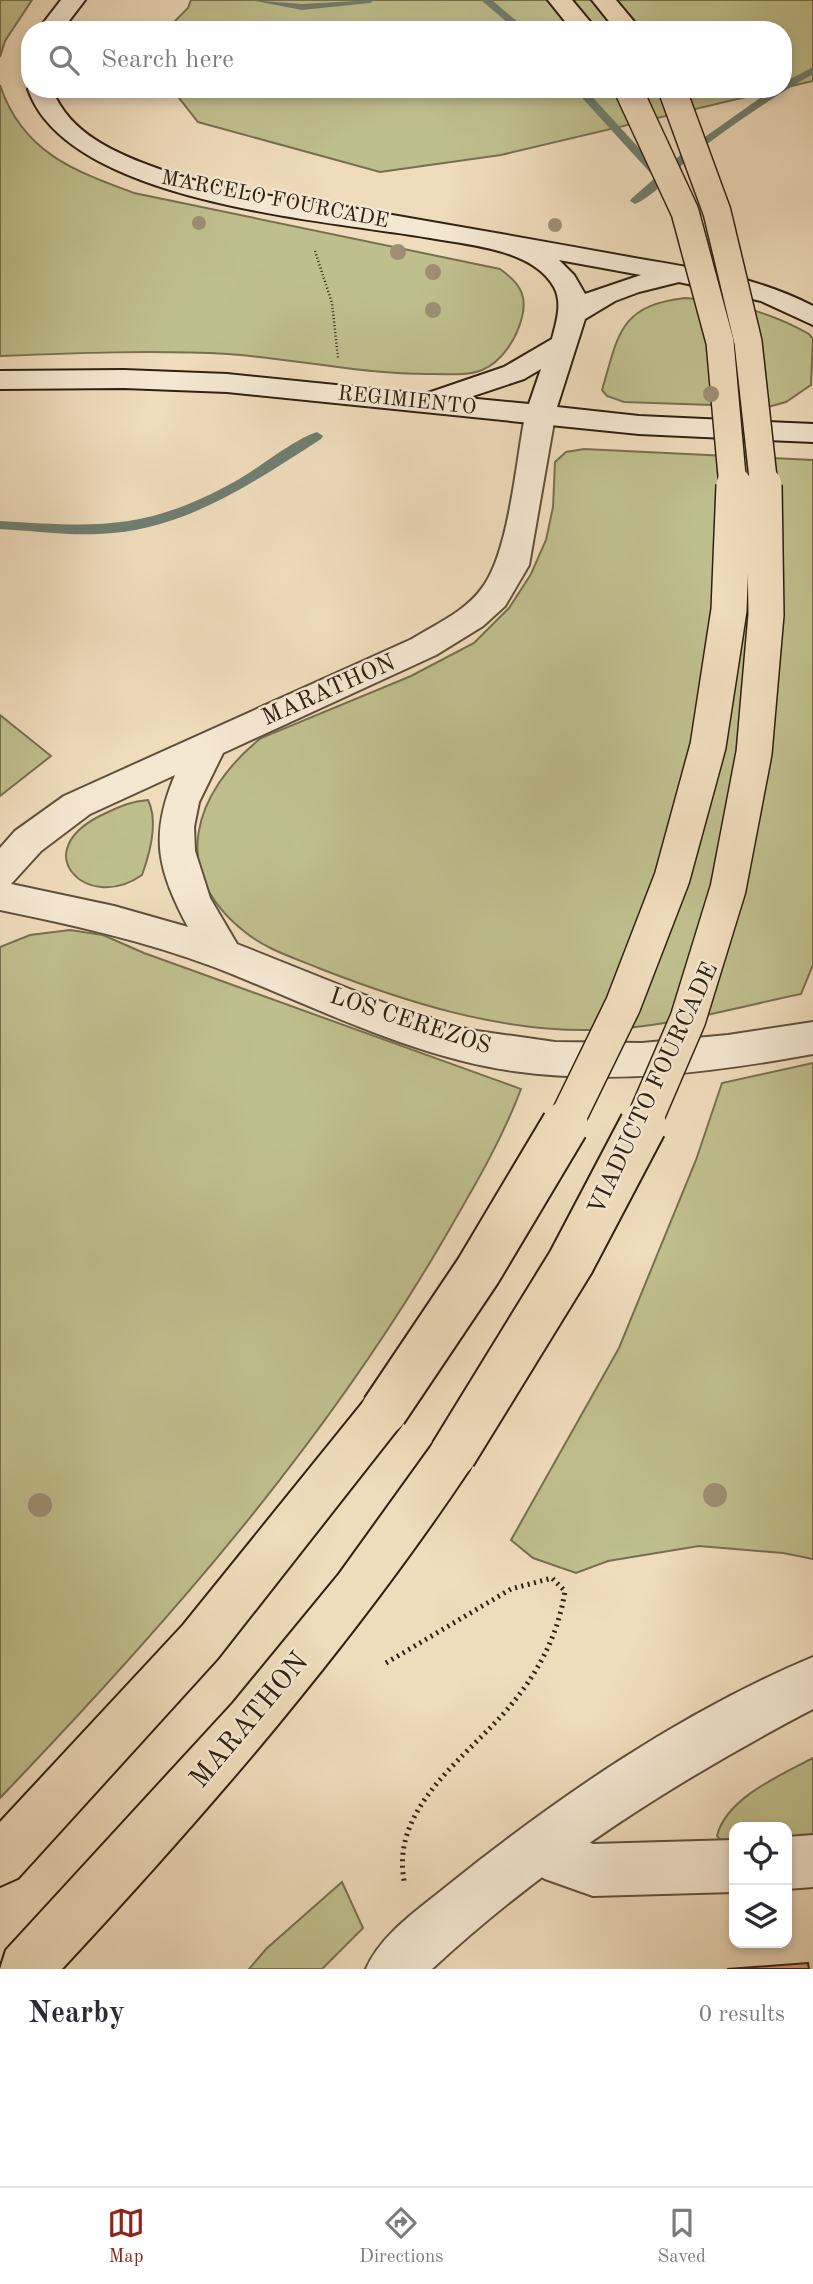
<!DOCTYPE html>
<style>
:root{--surface:#fff;--page:#f2f2f3;--text:#2b2b33;--muted:#7c7c81;--line:#e1e1e2;--accent:#8f2418}
body{margin:0;font-family:"Old Standard TT",serif;background:var(--page);color:var(--text)}
.controls{position:absolute;right:21px;bottom:21px;display:grid;overflow:hidden;border-radius:14px;box-shadow:0 4px 10px #0003}
.controls button{width:63px;height:63px;display:grid;place-items:center;padding:0;border:0;border-bottom:2px solid var(--line);background:var(--surface);color:var(--text);font:35px sans-serif}
.list{margin:0;padding:0;list-style:none}
h2{display:flex;justify-content:space-between;align-items:center;height:91px;margin:0;padding:0 28px;font-size:30px}
h2 small{font-size:23px;font-weight:400;color:var(--muted)}
.icon{flex:none;width:38px;height:38px;fill:none;stroke:currentColor;stroke-width:2;stroke-linecap:round;stroke-linejoin:round}
.map{position:relative;flex:none;width:813px;height:1969px;overflow:hidden}
.search{position:absolute;background:var(--surface);box-shadow:0 4px 10px #0003;left:21px;right:21px;top:21px;height:77px;display:flex;align-items:center;gap:18px;box-sizing:border-box;padding:0 24px;border-radius:28px;color:var(--muted);font-size:26px}
.sheet{height:217px;background:var(--surface)}
nav{display:flex;justify-content:space-around;align-items:center;box-sizing:border-box;height:98px;border-top:2px solid var(--line);background:var(--surface);font-size:19px;color:var(--muted)}
nav a{display:grid;justify-items:center;gap:4px}
nav .on{color:var(--accent)}
.map>svg:first-child{display:block}
.green{fill:#bfbf8d;stroke:#777050;stroke-width:2}
.lines{fill:none;stroke-linecap:round;stroke-linejoin:round}
.stream{fill:#6f7e71;fill-rule:evenodd}
.building{fill:#de9988;stroke:#2f2112;stroke-width:2}
.minor-casing{stroke:#5f503c;stroke-width:4}
.tertiary-casing{stroke:#5f503c;stroke-width:4}
.secondary-casing{stroke:#2f2112;stroke-width:4}
.primary-casing{stroke:#2f2112;stroke-width:4}
.path-far1{stroke:#2f2112;stroke-width:2.5;stroke-dasharray:1 2.5;stroke-linecap:butt}
.path{stroke:#2f2112;stroke-width:5;stroke-dasharray:2 4.5;stroke-linecap:butt}
.minor{fill:#f5e8d3;fill-rule:evenodd}
.tertiary{fill:#f5e8d3;fill-rule:evenodd}
.secondary{fill:#f5e8d3;fill-rule:evenodd}
.primary{fill:#efdcbc;fill-rule:evenodd}
.primary-bridge-far2-casing{stroke:#2f2112;stroke-width:30;stroke-linecap:butt}
.primary-bridge-far1-casing{stroke:#2f2112;stroke-width:38;stroke-linecap:butt}
.primary-bridge-casing{stroke:#2f2112;stroke-width:50;stroke-linecap:butt}
.primary-bridge-far2{stroke:#efdcbc;stroke-width:27}
.primary-bridge-far1{stroke:#efdcbc;stroke-width:35}
.primary-bridge{stroke:#efdcbc;stroke-width:46}
.tree{fill:#9d8f73}
.labels{text-anchor:middle;dominant-baseline:central;stroke-width:5;stroke-linejoin:round;paint-order:stroke}
.far-street-label{font-size:21px;fill:#2f2112;stroke:#f5e8d3}
.street-label{font-size:24px;fill:#2f2112;stroke:#f5e8d3}
.near-street-label{font-size:28px;fill:#2f2112;stroke:#f5e8d3}
</style>
<div class="map">
<svg width="813" height="1969" viewBox="0 0 813 1969">
<rect width="100%" height="100%" fill="#efdcbc"/>
<filter id="stains"><feTurbulence type="fractalNoise" baseFrequency=".00286" numOctaves="4"/><feColorMatrix values="0 0 0 0 .2 0 0 0 0 .09 0 0 0 0 .02 0 0 0 .5 -.17"/></filter>
<radialGradient id="worn" r=".72"><stop offset=".6" stop-color="#630" stop-opacity="0"/><stop offset="1" stop-color="#630" stop-opacity=".3"/></radialGradient>
<g class="green">
<polygon points="0,0 32,0 5,41 0,57"/>
<polygon points="191,0 813,0 813,81 783,88 783,30 166,30 188,8"/>
<path d="M0 85C22 152 74 171 134 193L500 269C518 282 528 294 522 317 517 338 502 362 482 370 467 376 450 374 434 374 365 375 297 359 228 354 152 350 76 353 0 356Z"/>
<polygon points="172,89 780,89 501,155 380,172 198,122"/>
<path d="M685 298C727 300 772 313 809 334L813 339 811 385 786 402 768 407 624 402 607 396 602 390C619 333 619 306 685 298Z"/>
<path d="M584 449 813 460V965L801 994C733 1008 663 1029 593 1030 500 1032 406 1002 321 969 295 958 267 950 245 932 167 871 194 792 261 738L411 676 474 643 509 608 531 574 546 540 553 507 555 462 566 452Z"/>
<polygon points="0,715 51,756 0,796"/>
<path d="M148 800C159 822 150 853 142 875 87 914 23 850 106 813 121 806 132 801 148 800Z"/>
<path d="M70 930 103 935 144 953 521 1089C500 1145 468 1197 438 1249 318 1452 163 1628 0 1798V947L30 935Z"/>
<polygon points="813,1063 813,1559 783,1553 699,1546 608,1561 576,1573 533,1558 511,1540 619,1348 696,1160 722,1083"/>
<path d="M813 1758V1845L787 1847V1827H734V1850H730L717 1836C726 1798 781 1775 813 1758Z"/>
<polygon points="342,1882 363,1928 322,1969 249,1969 266,1949"/>
</g>
<g class="lines">
<g class="stream">
<polygon points="250,0 302,4 375,0 370,3 302,10"/>
<polygon points="481,0 492,0 527,30 516,30"/>
<path d="M813 67V74C772 98 729 126 692 156 675 170 655 196 635 204L630 201 631 199 655 178 574 89H585L661 172 685 151 773 89H783V83Z"/>
<path d="M317 432 323 436 321 439C257 480 191 526 113 533 76 537 37 531 0 529V521C98 527 145 531 234 482 258 469 294 439 317 432Z"/>
</g>
</g>
<polygon class="building" points="808,1963 809,1969 727,1969"/>
<g class="lines">
<g class="minor-casing">
<g id="minor">
<polygon points="539,1821 593,1844 734,1840 734,1892 593,1896 545,1879 521,1865 513,1847 521,1829"/>
<polygon points="813,1835 813,1887 787,1889 787,1837"/>
</g>
</g>
<g class="tertiary-casing">
<g id="tertiary">
<path d="M540 407 551 409 555 416 529 565 505 606 483 626 436 655 223 753 199 802 194 827 195 851 210 898 237 944 392 1006 470 1030 555 1042 642 1043 728 1035 813 1022V1054C714 1072 614 1085 513 1071 409 1056 312 1005 214 967 145 941 73 925 0 910V848L15 831 64 796 412 639C436 624 466 611 482 588 509 553 516 462 525 416L529 409ZM175 775C149 837 158 870 188 927L114 906 11 884 41 851 90 814Z"/>
<path d="M813 1657V1709C676 1781 546 1863 432 1969H366C381 1934 418 1910 447 1886 558 1797 681 1712 813 1657Z"/>
</g>
</g>
<g class="secondary-casing">
<g id="secondary">
<polygon points="61,0 85,0 62,30 38,30"/>
<path d="M30 86V89H52C69 134 117 154 159 169 221 192 287 198 352 208 444 224 537 240 629 257 692 268 756 276 813 306V325L761 301 688 284 679 282 639 292 615 301 585 319 557 407 639 416 813 424V442L639 434 227 392 124 388 0 389V371L124 370 227 374 425 394 504 367 552 339C556 323 563 303 554 287 533 249 469 245 430 238 326 220 67 203 28 89ZM559 260 641 275 585 294 574 275ZM541 369 529 404 467 398 524 379Z"/>
</g>
</g>
<g class="primary-casing">
<g id="primary">
<polygon points="548,0 572,0 597,30 572,30"/>
<polygon points="592,0 616,0 641,30 616,30"/>
<polygon points="384,1390 400,1396 407,1411 400,1426 217,1659 18,1878 0,1886 0,1822 183,1625 368,1396"/>
<path d="M453 1432 469 1438 476 1454 469 1470C349 1649 209 1811 62 1969H0L6 1950 233 1703 339 1574 437 1438Z"/>
</g>
</g>
<polyline class="path-far1" points="315,251 332,303 338,358"/>
<path class="path" d="M386 1663 511 1589 552 1578 565 1591C558 1635 539 1671 511 1705 468 1757 387 1808 405 1885"/>
<use href="#minor" class="minor"/>
<use href="#tertiary" class="tertiary"/>
<use href="#secondary" class="secondary"/>
<use href="#primary" class="primary"/>
<g class="primary-bridge-far2-casing">
<g id="primary-bridge-far2">
<polyline points="628,89 685,212 720,342 733,487"/>
<polyline points="672,89 717,212 748,342 764,487"/>
</g>
</g>
<g class="primary-bridge-far1-casing">
<g id="primary-bridge-far1">
<polyline points="564,1126 623,1005 672,878 708,746 729,610 734,485"/>
<polyline points="642,1126 688,1019 728,889 754,753 766,615 764,485"/>
</g>
</g>
<g class="primary-bridge-casing">
<g id="primary-bridge">
<polyline points="384,1411 478,1271 565,1125"/>
<polyline points="453,1454 571,1262 643,1125"/>
</g>
</g>
<use href="#primary-bridge-far2" class="primary-bridge-far2"/>
<use href="#primary-bridge-far1" class="primary-bridge-far1"/>
<use href="#primary-bridge" class="primary-bridge"/>
</g>
<g class="tree">
<circle cx="199" cy="223" r="7"/>
<circle cx="555" cy="225" r="7"/>
<circle cx="398" cy="252" r="8"/>
<circle cx="433" cy="272" r="8"/>
<circle cx="433" cy="310" r="8"/>
<circle cx="711" cy="394" r="8"/>
<circle cx="715" cy="1495" r="12"/>
<circle cx="40" cy="1505" r="12"/>
</g>
<g class="labels">
<g class="far-street-label">
<text transform="translate(275 200) rotate(11)">MARCELO FOURCADE</text>
<text transform="translate(407 401) rotate(6)">REGIMIENTO</text>
</g>
<g class="street-label">
<text transform="translate(329 691) rotate(-24)">MARATHON</text>
<text transform="translate(410 1022) rotate(18)">LOS CEREZOS</text>
<text transform="translate(654 1089) rotate(-65)">VIADUCTO FOURCADE</text>
</g>
<g class="near-street-label">
<text transform="translate(250 1721) rotate(-50)">MARATHON</text>
</g>
</g>
<rect width="100%" height="100%" filter="url(#stains)"/>
<rect width="100%" height="100%" fill="url(#worn)"/>
</svg>
<div class="controls">
<button><svg class="icon" aria-label="locate" viewBox="0 0 24 24"><circle cx="12" cy="12" r="6"/><path d="M12 2v4M12 18v4M2 12h4M18 12h4"/></svg></button>
<button><svg class="icon" aria-label="layers" viewBox="0 0 24 24"><path d="M12 4l9 5-9 5-9-5zM3 14l9 5 9-5"/></svg></button>
</div>
<div class="search"><svg class="icon" aria-label="search" viewBox="0 0 24 24"><circle cx="10" cy="10" r="6"/><path d="M15 15l6 6"/></svg>Search here</div>
</div>
<section class="sheet">
<h2>Nearby<small>0 results</small></h2>
<ul class="list">
</ul>
</section>
<nav>
<a class="on"><svg class="icon" aria-label="map" viewBox="0 0 24 24"><path d="M3 6l6-2 6 2 6-2v14l-6 2-6-2-6 2zM9 4v14M15 6v14"/></svg>Map</a>
<a><svg class="icon" aria-label="directions" viewBox="0 0 24 24"><path d="M12 3l9 9-9 9-9-9zM9 14v-3h6M13 9l2 2-2 2"/></svg>Directions</a>
<a><svg class="icon" aria-label="saved" viewBox="0 0 24 24"><path d="M7 4h10v16l-5-4-5 4z"/></svg>Saved</a>
</nav>
